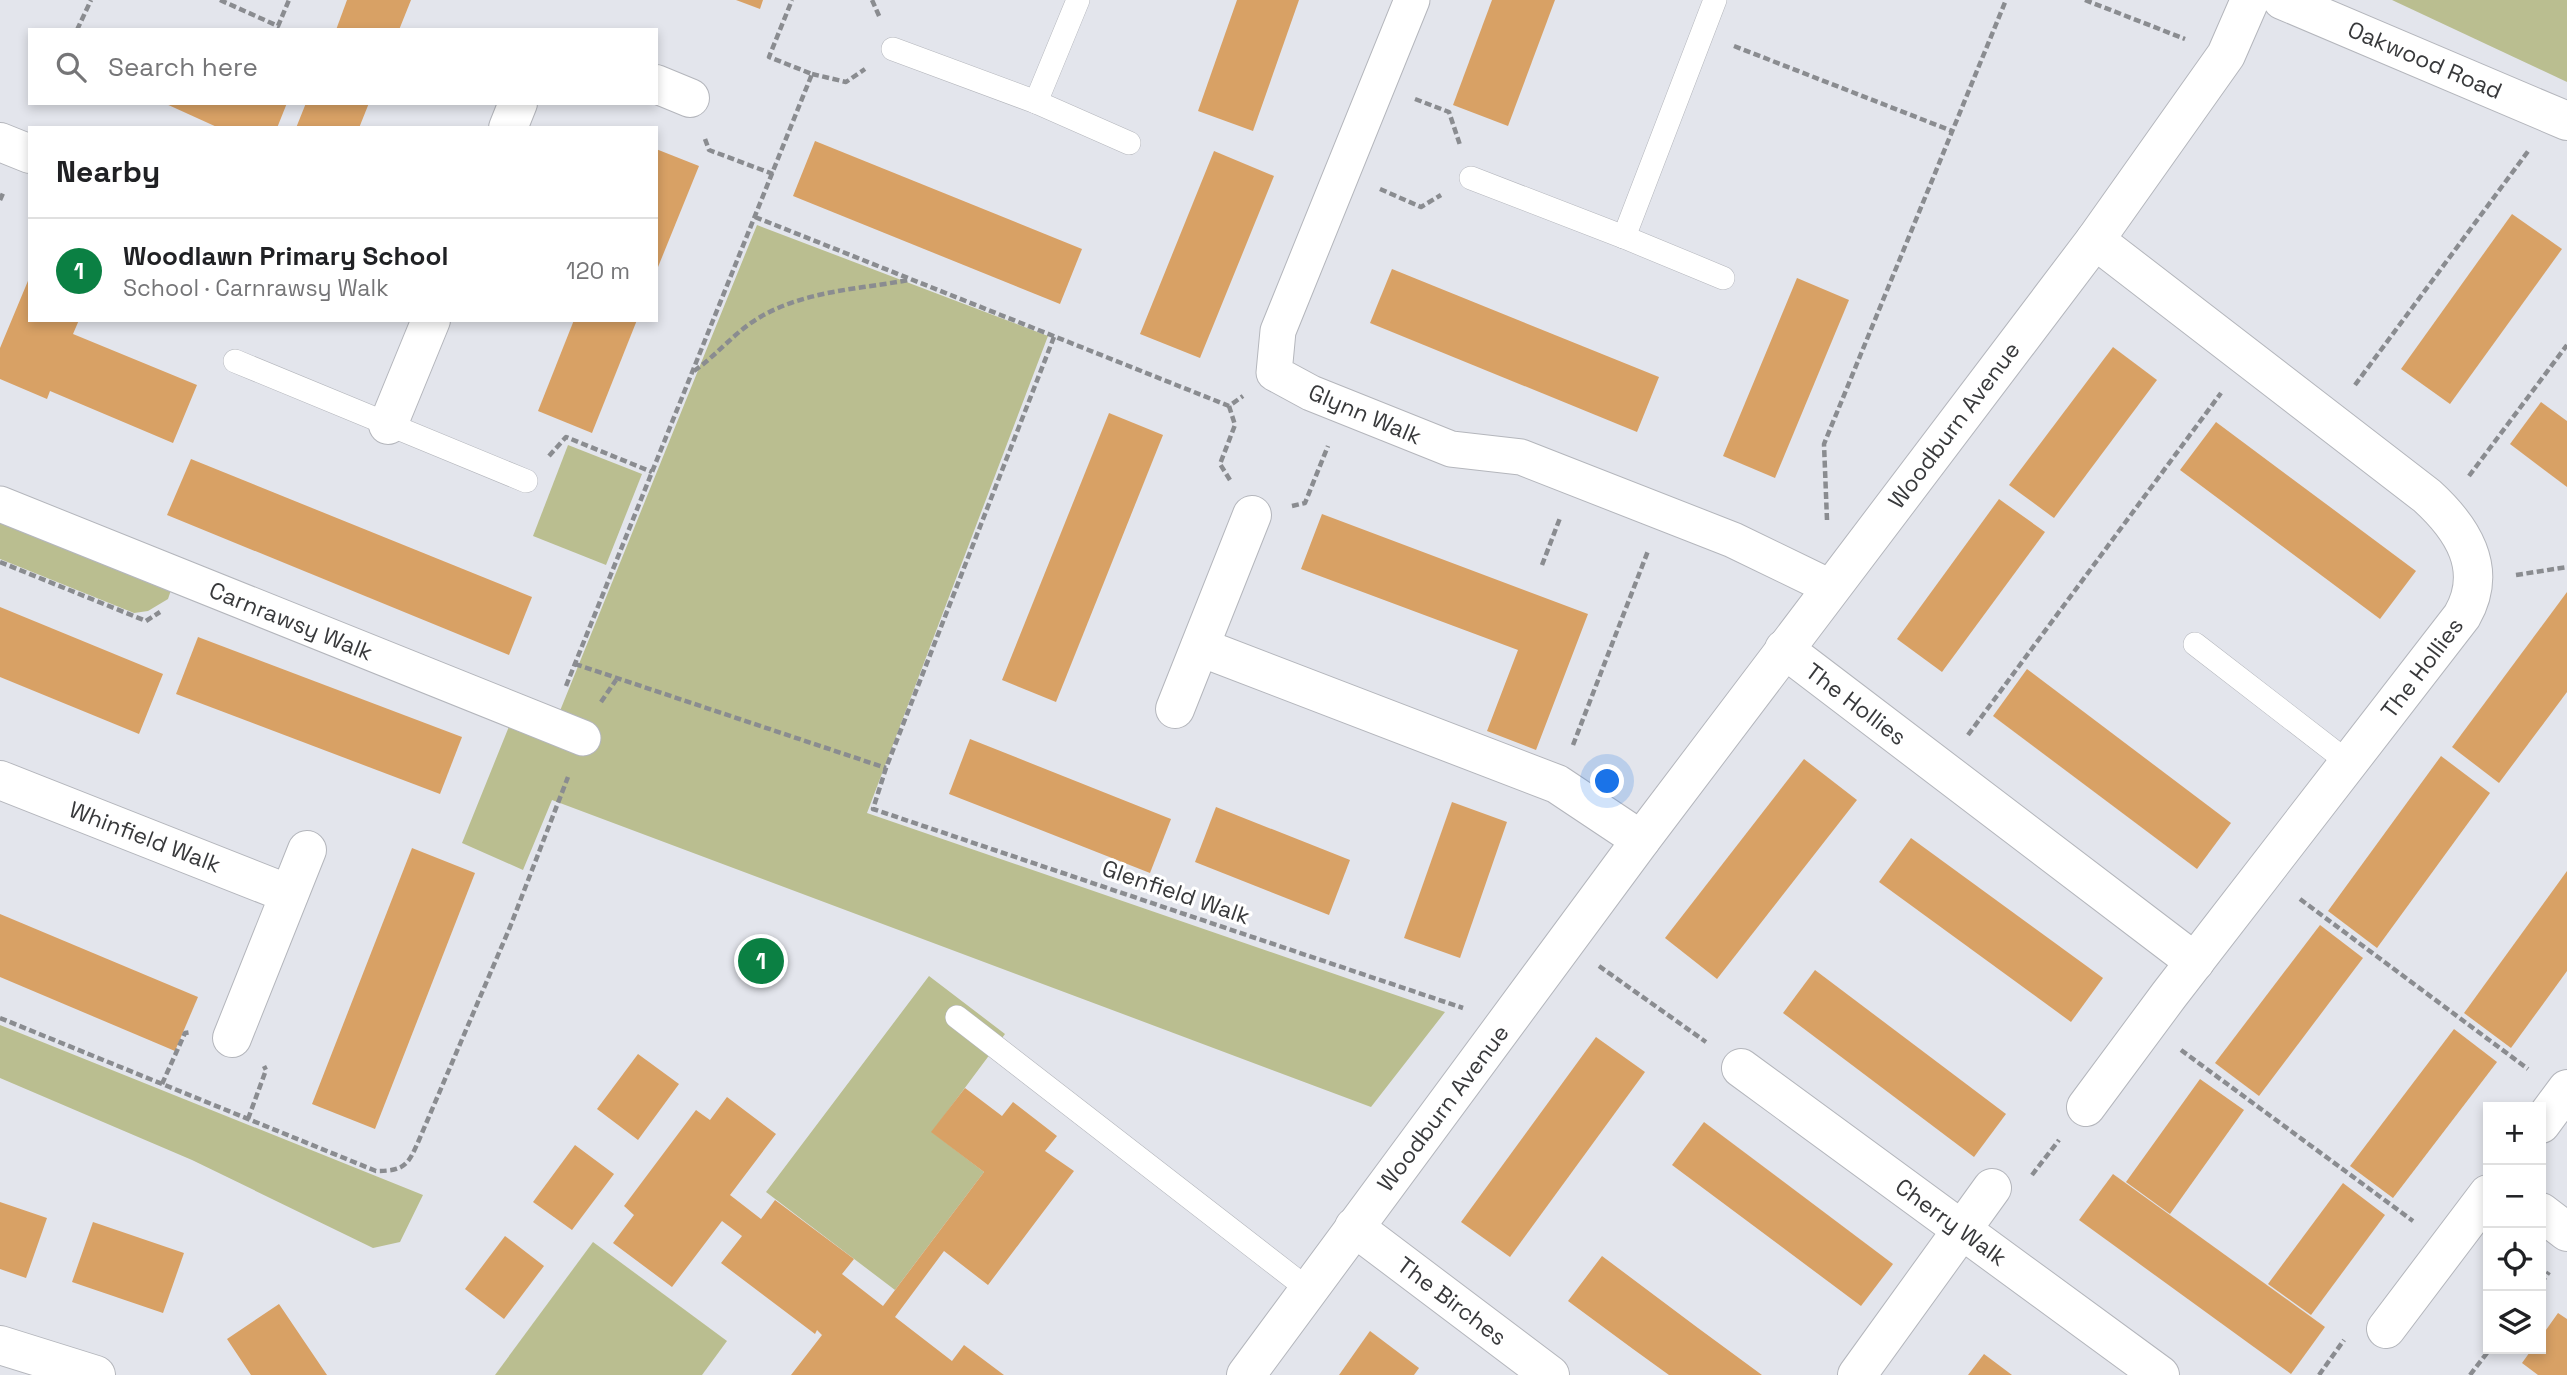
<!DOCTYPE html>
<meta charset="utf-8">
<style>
:root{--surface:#fff;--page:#f2f2f2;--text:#202124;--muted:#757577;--line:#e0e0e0;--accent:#0b8043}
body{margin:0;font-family:"Space Grotesk",sans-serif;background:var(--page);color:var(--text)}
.controls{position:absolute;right:21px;bottom:21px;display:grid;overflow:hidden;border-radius:0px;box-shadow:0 4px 10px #0003}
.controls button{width:63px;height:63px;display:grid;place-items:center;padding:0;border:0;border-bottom:2px solid var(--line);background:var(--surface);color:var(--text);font:35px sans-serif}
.you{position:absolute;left:1608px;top:782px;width:24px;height:24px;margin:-18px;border:5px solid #fff;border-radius:50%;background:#1a73e8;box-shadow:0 0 0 10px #1a73e833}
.badge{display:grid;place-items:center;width:46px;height:46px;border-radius:50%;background:var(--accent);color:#fff;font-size:23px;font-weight:700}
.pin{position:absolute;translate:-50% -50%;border:4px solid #fff;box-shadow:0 2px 7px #0006}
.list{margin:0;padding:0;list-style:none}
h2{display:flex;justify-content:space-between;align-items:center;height:91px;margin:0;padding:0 28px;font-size:30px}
h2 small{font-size:23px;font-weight:400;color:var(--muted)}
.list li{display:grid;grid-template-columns:46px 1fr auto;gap:21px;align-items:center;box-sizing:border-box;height:105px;padding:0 28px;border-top:2px solid var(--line)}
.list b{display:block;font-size:26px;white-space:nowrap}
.list p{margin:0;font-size:23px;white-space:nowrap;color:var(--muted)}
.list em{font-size:23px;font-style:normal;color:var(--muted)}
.icon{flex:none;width:38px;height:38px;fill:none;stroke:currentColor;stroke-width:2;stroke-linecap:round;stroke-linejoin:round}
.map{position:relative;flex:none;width:2567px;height:1375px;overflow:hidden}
.search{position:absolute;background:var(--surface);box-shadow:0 4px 10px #0003;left:28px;top:28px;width:630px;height:77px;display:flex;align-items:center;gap:18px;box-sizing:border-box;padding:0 24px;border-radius:0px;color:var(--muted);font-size:26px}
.panel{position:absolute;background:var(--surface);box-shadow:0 4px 10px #0003;left:28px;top:126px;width:630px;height:196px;border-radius:0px}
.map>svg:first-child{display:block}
.green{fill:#babe90}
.building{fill:#d8a165}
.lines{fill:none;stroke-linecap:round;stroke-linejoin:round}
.service-casing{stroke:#b4b6bc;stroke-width:24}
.pedestrian-casing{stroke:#b4b6bc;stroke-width:37}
.minor-casing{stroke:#b4b6bc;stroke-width:40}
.tertiary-casing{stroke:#b4b6bc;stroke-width:40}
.path{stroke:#8a8c90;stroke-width:4.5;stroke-dasharray:7 3.5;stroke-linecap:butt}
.service{stroke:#fff;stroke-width:23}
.pedestrian{stroke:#fff;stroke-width:35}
.minor{stroke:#fff;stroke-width:38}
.tertiary{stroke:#fff;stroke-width:38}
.labels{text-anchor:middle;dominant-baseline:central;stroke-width:6;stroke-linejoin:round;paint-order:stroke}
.street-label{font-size:23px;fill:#38393b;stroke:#fff}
</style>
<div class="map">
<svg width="2567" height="1375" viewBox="0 0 2567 1375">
<rect width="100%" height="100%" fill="#e3e5ec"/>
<g class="green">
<polygon points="2392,0 2567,0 2567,82"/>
<polygon points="757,225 1048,336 867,813 1445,1012 1371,1107 552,800 523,870 462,843 512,719 551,733"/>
<polygon points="568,445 642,474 606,565 533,536"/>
<polygon points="0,514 173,584 168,599 148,611 134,613 0,559"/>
<polygon points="929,976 1005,1034 932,1132 984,1172 895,1290 766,1192"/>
<polygon points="0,1025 423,1195 400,1242 373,1248 192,1160 0,1078"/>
<polygon points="593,1242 727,1341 702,1375 495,1375"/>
</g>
<g class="building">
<polygon points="347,0 411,0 399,30 336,30"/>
<polygon points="736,0 763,0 760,9"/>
<polygon points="1237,0 1299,0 1253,131 1198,111"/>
<polygon points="1492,0 1555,0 1508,126 1453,105"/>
<polygon points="164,103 287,103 277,128 219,128"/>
<polygon points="306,103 369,103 359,128 296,128"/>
<polygon points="815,141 1082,249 1060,304 793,196"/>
<polygon points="656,149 699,166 656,272"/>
<polygon points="1214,151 1274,176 1200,358 1140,334"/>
<polygon points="2512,214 2562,249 2450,404 2401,369"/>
<polygon points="1392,269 1659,377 1637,432 1370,323"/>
<polygon points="30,276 30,320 79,320 73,334 197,385 173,443 50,391 47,399 0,379 0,348"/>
<polygon points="1797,278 1849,300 1775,478 1723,456"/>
<polygon points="574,320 637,320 592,433 538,411"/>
<polygon points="2113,347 2157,380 2054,518 2009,485"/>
<polygon points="2541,402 2567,421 2567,487 2510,444"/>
<polygon points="1109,413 1163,435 1056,702 1002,680"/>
<polygon points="2216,422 2416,571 2380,619 2180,470"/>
<polygon points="191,459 532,597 509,655 167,515"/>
<polygon points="1999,499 2045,532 1942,672 1897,639"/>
<polygon points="1322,514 1588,614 1536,750 1487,731 1518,650 1301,569"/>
<polygon points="2567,592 2567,692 2499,783 2452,747"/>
<polygon points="0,607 163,674 139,734 0,677"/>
<polygon points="198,637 462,737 440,794 176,694"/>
<polygon points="2027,669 2231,823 2197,869 1993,716"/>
<polygon points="970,739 1171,819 1150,873 949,794"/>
<polygon points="2441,756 2490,793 2377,948 2328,911"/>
<polygon points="1804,759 1857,800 1717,979 1665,938"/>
<polygon points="1452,802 1507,822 1460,958 1404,938"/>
<polygon points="1216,807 1350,860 1329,915 1195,862"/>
<polygon points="1911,838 2103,978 2071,1022 1879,882"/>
<polygon points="412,848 475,873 375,1129 312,1104"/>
<polygon points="2567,871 2567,971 2511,1048 2464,1013"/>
<polygon points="0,914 198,997 175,1051 0,977"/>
<polygon points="2320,925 2363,958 2259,1096 2215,1063"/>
<polygon points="1815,970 2006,1114 1974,1157 1783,1013"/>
<polygon points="2454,1029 2497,1062 2393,1198 2350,1166"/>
<polygon points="1596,1037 1645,1072 1510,1257 1461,1222"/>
<polygon points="638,1054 679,1084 638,1140 597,1109"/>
<polygon points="2200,1079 2244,1110 2170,1214 2126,1182"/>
<polygon points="965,1088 1002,1116 1013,1102 1057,1136 1045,1151 1074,1171 988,1285 944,1251 895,1317 952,1361 964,1345 1004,1375 791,1375 822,1335 817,1330 815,1334 721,1263 742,1236 722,1221 672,1287 613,1243 634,1215 624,1206 696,1110 710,1120 727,1097 776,1134 730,1195 761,1219 775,1200 854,1259 842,1274 883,1306 984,1172 931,1132"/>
<polygon points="1704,1122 1893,1264 1861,1306 1672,1165"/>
<polygon points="575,1145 614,1174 572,1230 533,1202"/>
<polygon points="2113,1174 2325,1327 2291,1374 2079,1220"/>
<polygon points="2343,1183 2385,1215 2311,1315 2268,1284"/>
<polygon points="0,1202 47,1218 26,1278 0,1269"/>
<polygon points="93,1222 184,1253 163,1313 72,1282"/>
<polygon points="505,1236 544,1266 504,1319 465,1289"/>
<polygon points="1602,1256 1698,1328 1762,1375 1669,1375 1633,1349 1568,1301"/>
<polygon points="279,1304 306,1344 327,1375 251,1375 227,1339"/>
<polygon points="2558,1313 2567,1319 2567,1375 2538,1375 2522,1363 2532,1349 2541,1349 2541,1337"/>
<polygon points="1370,1331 1419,1368 1414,1375 1339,1375"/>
<polygon points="1984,1354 2012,1375 1968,1375"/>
</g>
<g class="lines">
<g class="service-casing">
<g id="service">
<polyline points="893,49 1036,102 1129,143"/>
<polyline points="1036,102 1078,0"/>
<polyline points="1471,178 1624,237 1723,278"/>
<polyline points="1624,237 1715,0"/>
<polyline points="235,361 526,481"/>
<polyline points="2195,644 2349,763"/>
<polyline points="957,1017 1309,1290"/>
</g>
</g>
<g class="pedestrian-casing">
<g id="pedestrian">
<polyline points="1412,0 1278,331 1274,373 1311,393 1451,449 1521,457 1733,540 1830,587"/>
<polyline points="0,504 583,738"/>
</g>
</g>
<g class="minor-casing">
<g id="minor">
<polyline points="656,84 690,98"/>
<polyline points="508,128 518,103"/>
<polyline points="0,142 30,154"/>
<polyline points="388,425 431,320"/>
<polyline points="1200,647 1557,784 1641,840"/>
<polyline points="1784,649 2195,962"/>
<polyline points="1175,709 1252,515"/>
<polyline points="0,780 289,894"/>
<polyline points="232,1038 307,850"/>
<polyline points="1741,1068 2160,1375"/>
<path d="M2086 1107 2169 995 2462 616C2489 569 2462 528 2427 496L2095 240"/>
<polyline points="2541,1124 2567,1089"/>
<polyline points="2541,1212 2567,1232"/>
<polyline points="1354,1227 1550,1375"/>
<polyline points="2386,1329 2488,1194"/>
<polyline points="0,1345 96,1375"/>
<polyline points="1246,1375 1641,840 2095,240 2226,55 2250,0"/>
<polyline points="1857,1375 1992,1188"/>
</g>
</g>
<g class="tertiary-casing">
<polyline id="tertiary" points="2282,0 2567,121"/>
</g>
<g class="path">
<polyline points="220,0 278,26 289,0"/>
<polyline points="872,0 880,18"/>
<polyline points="2085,0 2185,39"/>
<polyline points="77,30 91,0"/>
<polyline points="1734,46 1952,131"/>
<polyline points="812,74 846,82 865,69"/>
<polyline points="1415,99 1449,112 1460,145"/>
<polyline points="705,139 709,150 773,174"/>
<polyline points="1380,189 1421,207 1441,195"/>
<polyline points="0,200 4,191"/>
<polyline points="755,217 1229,406 1243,396"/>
<polyline points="1054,337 886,768 873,809 1463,1008"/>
<path d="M694 371C714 357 729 339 748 325 795 291 854 290 909 280"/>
<polyline points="2355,385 2529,150"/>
<polyline points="1229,406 1235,425 1220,464 1230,480"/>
<polyline points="549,456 566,437 652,472"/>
<polyline points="2469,476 2567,345"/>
<polyline points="1292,506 1305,503 1328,446"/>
<polyline points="1827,520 1824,444 2006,0"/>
<polyline points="0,562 146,621 160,612"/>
<polyline points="1542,565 1560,518"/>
<polyline points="2516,575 2567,567"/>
<polyline points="575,664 886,768"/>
<polyline points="566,686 812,74 769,57 792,0"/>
<polyline points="601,702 616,680"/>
<polyline points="1968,735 2221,393"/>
<polyline points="1573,745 1648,551"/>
<polyline points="2300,899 2528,1069"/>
<polyline points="1599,966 1706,1042"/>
<path d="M0 1018 376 1171C405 1171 408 1165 419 1140L510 927 568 777"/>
<polyline points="2181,1050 2413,1221"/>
<polyline points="162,1084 185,1033 191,1032"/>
<polyline points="248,1119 266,1070 264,1066"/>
<polyline points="2032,1175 2059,1140"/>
<polyline points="2541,1283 2549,1272"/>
<polyline points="2319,1375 2344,1340"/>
<polyline points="2470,1375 2490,1349"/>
</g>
<use href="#service" class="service"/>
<use href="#pedestrian" class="pedestrian"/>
<use href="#minor" class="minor"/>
<use href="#tertiary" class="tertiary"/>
</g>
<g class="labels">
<g class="street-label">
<text transform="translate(2425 60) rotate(23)">Oakwood Road</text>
<text transform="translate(1365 414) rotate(23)">Glynn Walk</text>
<text transform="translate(1954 425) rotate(-53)">Woodburn Avenue</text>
<text transform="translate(291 621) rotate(22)">Carnrawsy Walk</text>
<text transform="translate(2422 668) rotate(-53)">The Hollies</text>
<text transform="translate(1856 704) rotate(37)">The Hollies</text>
<text transform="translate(145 837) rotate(21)">Whinfield Walk</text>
<text transform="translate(1176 892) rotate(19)">Glenfield Walk</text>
<text transform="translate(1443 1108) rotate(-53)">Woodburn Avenue</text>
<text transform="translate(1951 1222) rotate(36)">Cherry Walk</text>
<text transform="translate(1452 1301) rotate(37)">The Birches</text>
</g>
</g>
</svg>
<div class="controls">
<button>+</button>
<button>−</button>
<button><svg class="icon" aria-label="locate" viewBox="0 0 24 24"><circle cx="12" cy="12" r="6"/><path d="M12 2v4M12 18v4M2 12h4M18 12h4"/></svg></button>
<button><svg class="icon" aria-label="layers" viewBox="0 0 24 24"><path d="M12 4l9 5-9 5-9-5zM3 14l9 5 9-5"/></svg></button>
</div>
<div class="you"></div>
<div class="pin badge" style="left:761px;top:961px">1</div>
<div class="search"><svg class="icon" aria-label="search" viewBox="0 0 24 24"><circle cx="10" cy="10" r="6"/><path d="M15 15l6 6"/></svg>Search here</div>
<section class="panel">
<h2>Nearby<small></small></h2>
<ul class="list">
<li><span class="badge">1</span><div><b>Woodlawn Primary School</b><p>School · Carnrawsy Walk</p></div><em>120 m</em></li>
</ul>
</section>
</div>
